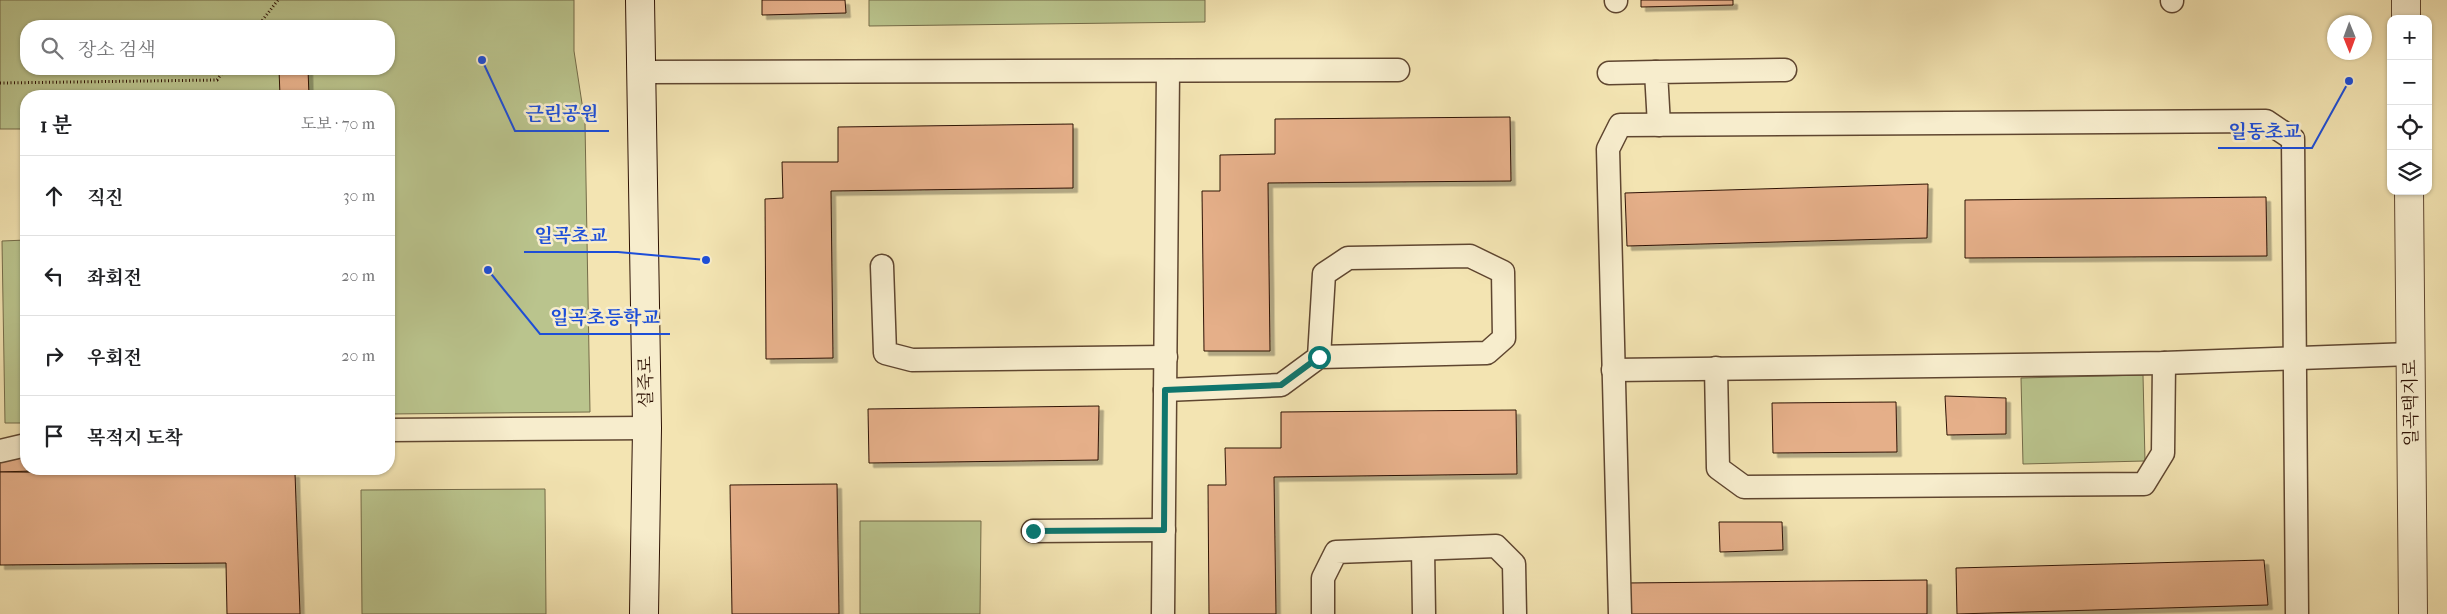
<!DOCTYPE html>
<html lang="ko">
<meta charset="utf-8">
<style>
:root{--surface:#fff;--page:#f2f2f2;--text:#202124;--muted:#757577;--line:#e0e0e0}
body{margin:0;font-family:"IM FELL French Canon","Noto Serif KR",serif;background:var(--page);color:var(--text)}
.controls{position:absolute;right:15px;top:15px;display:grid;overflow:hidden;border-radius:10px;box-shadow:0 1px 4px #0004}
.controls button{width:45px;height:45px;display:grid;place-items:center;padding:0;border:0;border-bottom:1px solid var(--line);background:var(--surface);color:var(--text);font:25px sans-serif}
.compass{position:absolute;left:2327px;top:15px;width:45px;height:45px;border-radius:50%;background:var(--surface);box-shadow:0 1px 4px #0004;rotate:179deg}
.stop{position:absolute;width:15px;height:15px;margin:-11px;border:4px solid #0f766e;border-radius:50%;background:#fff}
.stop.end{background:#0f766e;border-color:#fff;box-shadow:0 1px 5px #0008}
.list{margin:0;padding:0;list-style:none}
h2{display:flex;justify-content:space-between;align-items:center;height:65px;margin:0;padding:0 20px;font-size:21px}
h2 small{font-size:16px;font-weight:400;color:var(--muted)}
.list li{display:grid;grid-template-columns:32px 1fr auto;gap:15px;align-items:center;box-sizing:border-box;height:80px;padding:0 20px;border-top:1px solid var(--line)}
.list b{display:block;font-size:19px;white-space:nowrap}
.list em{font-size:16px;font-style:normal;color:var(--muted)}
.icon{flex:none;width:28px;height:28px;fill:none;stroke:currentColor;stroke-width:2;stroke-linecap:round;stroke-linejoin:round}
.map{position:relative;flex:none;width:2447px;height:614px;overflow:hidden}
.search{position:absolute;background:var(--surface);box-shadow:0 1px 4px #0004;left:20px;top:20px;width:375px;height:55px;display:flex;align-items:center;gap:12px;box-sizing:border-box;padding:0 18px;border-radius:20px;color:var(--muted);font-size:19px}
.panel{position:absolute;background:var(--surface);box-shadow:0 1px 4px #0004;left:20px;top:90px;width:375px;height:385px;border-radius:20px}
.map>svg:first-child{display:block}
.green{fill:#bac48d;stroke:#746b48;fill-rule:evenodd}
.building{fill:#e5af89;stroke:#2e1204;filter:url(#shadow)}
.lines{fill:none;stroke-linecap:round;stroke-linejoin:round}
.service-casing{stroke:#5f4630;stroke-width:25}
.tertiary-casing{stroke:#5f4630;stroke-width:30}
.secondary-casing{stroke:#2e1204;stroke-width:30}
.path{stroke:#2e1204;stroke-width:3;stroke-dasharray:1 2.5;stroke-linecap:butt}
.service{stroke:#f7edcd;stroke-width:22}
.tertiary{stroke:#f7edcd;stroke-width:28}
.secondary{stroke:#f7edcd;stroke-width:28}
.route{stroke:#0f766e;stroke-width:6}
.labels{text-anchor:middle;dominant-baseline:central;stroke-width:5;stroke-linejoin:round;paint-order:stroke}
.street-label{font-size:18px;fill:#2e1204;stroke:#f7edcd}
.leader{fill:none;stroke:#1d4ed8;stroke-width:2}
.callout-dot{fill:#1d4ed8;stroke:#f7edcd;stroke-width:2}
.callout-label{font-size:19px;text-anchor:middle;font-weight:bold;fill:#1d4ed8;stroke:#f7edcd;stroke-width:5;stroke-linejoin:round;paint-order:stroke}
</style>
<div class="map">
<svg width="2447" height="614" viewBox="0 0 2447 614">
<defs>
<filter id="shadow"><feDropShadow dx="4.5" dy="4.5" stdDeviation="0" flood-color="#0004"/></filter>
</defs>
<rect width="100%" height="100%" fill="#f3e4b2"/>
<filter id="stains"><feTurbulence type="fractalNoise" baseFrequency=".004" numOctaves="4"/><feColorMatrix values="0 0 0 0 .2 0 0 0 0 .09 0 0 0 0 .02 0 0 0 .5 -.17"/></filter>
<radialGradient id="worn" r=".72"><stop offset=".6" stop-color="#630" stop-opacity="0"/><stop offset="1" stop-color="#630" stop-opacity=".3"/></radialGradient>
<g class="green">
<path d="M0 0H574V51L585 123 590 412 389 414V96H26V129H0ZM26 26H389V69H26Z"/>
<polygon points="869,0 1205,0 1205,22 869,26"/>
<polygon points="26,240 26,423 5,423 2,241"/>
<polygon points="2143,375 2145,461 2023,464 2021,378"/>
<polygon points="545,489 546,614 362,614 361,490"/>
<polygon points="860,521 981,521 980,614 860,614"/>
</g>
<g class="building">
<polygon points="762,0 845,0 846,13 762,15"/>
<polygon points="1641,0 1733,0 1733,5 1641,7"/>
<polygon points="279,69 308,69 309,96 280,96"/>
<polygon points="1510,117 1511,181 1268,183 1270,351 1204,351 1202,191 1220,191 1220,155 1275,154 1275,119"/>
<polygon points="1073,124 1073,188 831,191 833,358 766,359 765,199 783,198 782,162 838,162 838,127"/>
<polygon points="1928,184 1927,238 1627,246 1625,193"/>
<polygon points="2266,197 2267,256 1965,258 1965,200"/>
<polygon points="1945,396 2006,398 2006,434 1947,435"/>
<polygon points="1896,402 1897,452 1773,453 1772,403"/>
<polygon points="1099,406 1098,460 869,463 868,409"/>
<polygon points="1516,410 1517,474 1274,477 1276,614 1209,614 1208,485 1226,485 1225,448 1281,448 1281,412"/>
<polygon points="21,446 26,458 26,469 31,469 32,471 0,472 0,447"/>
<polygon points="0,472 295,473 300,614 227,614 226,563 0,565"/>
<polygon points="837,484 839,614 732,614 730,485"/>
<polygon points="1719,522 1782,522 1783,550 1720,552"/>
<polygon points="2264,560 2268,605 1957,614 1956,568"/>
<polygon points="1927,580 1927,614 1627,614 1626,583"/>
</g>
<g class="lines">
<g class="service-casing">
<g id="service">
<polyline points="1616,0 1616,1"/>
<polyline points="2172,0 2172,1"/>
<polyline points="641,72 1398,70"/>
<polyline points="1609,73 1656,72"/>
<polyline points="1659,125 1656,72 1785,70"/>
<polyline points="882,266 885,353 912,360 1166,357"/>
<polyline points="1716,368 1718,468 1744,487 2144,484 2163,453 2164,363"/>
<polyline points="1613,370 2164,363 2411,354"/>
<polyline points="1165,390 1281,385 1319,357 1324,274 1348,258 1470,256 1503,272 1504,338 1487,353 1319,357"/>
<polyline points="389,430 647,428"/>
<polyline points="0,451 26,445"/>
<polyline points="1033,531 1164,530"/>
<polyline points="1423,549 1424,614"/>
<polyline points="1163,614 1168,71"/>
<polyline points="1323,614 1323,578 1336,552 1496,546 1514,564 1515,614"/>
<polyline points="1620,614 1608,149 1620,125 2266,121 2293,139 2297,614"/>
</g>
</g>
<g class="tertiary-casing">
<g id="tertiary">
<polyline points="2406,0 2406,19"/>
<polyline points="2409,191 2413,614"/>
</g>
</g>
<g class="secondary-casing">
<polyline id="secondary" points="640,0 647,428 644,614"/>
</g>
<g class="path">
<polyline points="258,26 278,0"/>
<polyline points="0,83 217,80 225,69"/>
</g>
<use href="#service" class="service"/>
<use href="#tertiary" class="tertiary"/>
<use href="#secondary" class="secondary"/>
</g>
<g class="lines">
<polyline class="route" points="1033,531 1164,530 1165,390 1281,385 1319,357"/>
</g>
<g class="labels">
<g class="street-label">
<text transform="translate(646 382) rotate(-91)">설죽로</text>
<text transform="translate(2411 403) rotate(-91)">일곡택지로</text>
</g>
</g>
<path class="leader" d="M482 60L515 131H609M2349 81L2312 148H2218M706 260L618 252H524M488 270L540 334H670"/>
<g class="callout-dot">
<circle cx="482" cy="60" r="5"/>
<circle cx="2349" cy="81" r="5"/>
<circle cx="706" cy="260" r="5"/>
<circle cx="488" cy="270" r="5"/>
</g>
<g class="callout-label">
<text x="562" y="120">근린공원</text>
<text x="2265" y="138">일동초교</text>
<text x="571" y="242">일곡초교</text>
<text x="605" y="324">일곡초등학교</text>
</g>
<rect width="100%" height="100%" filter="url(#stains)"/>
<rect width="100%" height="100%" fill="url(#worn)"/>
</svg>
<div class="controls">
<button>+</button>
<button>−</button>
<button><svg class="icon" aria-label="locate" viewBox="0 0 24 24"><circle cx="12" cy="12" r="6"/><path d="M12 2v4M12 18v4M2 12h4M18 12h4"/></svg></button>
<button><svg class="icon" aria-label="layers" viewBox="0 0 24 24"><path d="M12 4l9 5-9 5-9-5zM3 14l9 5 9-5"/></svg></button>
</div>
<svg class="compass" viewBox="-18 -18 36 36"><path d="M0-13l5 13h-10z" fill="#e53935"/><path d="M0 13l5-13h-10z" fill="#757577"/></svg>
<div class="stop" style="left:1319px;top:357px"></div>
<div class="stop end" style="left:1033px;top:531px"></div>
<div class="search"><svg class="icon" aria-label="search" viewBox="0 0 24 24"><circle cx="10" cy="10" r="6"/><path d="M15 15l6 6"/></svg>장소 검색</div>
<section class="panel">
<h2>1 분<small>도보 · 70 m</small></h2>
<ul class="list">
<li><svg class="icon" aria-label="ahead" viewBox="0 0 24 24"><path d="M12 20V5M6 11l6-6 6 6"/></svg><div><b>직진</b></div><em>30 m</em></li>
<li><svg class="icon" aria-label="left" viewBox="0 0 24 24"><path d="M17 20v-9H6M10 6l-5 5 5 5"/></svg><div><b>좌회전</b></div><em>20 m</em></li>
<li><svg class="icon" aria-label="right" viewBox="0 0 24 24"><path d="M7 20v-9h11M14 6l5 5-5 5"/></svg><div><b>우회전</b></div><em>20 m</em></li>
<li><svg class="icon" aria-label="arrive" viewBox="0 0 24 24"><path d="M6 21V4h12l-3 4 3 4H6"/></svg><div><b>목적지 도착</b></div></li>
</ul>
</section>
</div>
